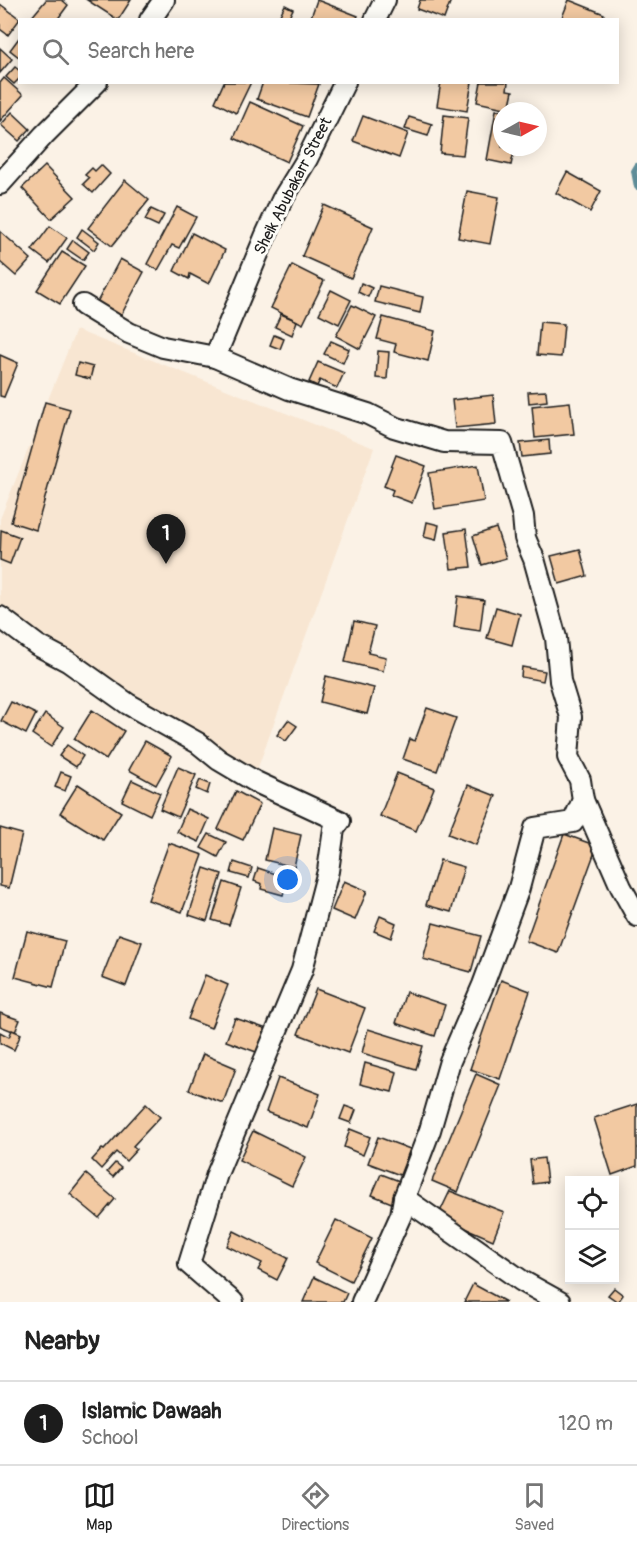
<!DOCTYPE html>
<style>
:root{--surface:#fff;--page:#f6f6f6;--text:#222;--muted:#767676;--line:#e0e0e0;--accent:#1c1c1c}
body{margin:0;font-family:Pangolin,sans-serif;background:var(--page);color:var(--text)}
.controls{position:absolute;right:18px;bottom:18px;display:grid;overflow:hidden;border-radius:0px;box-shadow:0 3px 15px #0003}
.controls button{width:54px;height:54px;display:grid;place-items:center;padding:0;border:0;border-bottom:2px solid var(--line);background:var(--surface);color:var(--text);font:30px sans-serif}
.compass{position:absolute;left:493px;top:102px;width:54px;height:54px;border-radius:50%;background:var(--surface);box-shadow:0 3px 15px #0003;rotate:82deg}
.you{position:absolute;left:288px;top:880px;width:21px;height:21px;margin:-15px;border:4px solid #fff;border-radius:50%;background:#1a73e8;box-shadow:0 0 0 9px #1a73e833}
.badge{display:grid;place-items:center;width:39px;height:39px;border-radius:50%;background:var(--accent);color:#fff;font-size:20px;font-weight:700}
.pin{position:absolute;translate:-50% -50px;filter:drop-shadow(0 2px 3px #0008)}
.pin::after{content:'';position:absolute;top:32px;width:21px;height:18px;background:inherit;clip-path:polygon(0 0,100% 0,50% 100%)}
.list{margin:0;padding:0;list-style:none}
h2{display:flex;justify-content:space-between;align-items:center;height:78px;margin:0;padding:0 24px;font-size:26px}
h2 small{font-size:20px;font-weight:400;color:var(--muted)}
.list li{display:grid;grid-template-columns:39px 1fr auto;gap:18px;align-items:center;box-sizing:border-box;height:84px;padding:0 24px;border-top:2px solid var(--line)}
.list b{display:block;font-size:22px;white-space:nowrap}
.list p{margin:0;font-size:20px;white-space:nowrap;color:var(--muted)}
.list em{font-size:20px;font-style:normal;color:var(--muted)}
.icon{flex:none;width:33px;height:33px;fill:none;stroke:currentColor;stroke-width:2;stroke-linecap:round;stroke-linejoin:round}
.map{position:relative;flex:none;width:637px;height:1302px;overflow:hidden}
.search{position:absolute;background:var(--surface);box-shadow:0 3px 15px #0003;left:18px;right:18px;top:18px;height:66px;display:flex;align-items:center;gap:15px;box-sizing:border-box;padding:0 21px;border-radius:0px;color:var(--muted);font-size:22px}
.sheet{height:162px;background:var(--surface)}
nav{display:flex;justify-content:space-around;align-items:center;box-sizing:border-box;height:84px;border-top:2px solid var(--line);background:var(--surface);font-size:16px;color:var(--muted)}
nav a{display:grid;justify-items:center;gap:3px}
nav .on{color:var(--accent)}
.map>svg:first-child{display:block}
.built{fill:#f8e6d2}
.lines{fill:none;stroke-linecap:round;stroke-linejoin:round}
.stream{stroke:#5f8d98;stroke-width:6}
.building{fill:#f2c9a2;stroke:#1c1c1c;stroke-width:1.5}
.minor-casing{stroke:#1c1c1c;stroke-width:24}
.minor{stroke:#fdfcf7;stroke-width:20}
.labels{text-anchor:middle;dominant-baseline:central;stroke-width:6;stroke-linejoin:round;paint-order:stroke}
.street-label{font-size:16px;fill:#1c1c1c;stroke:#fdfcf7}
</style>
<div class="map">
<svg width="637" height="1302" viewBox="0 0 637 1302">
<rect width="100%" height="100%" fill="#fbf2e6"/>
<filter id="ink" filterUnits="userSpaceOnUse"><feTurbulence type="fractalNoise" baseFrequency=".0167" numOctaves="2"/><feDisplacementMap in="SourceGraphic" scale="12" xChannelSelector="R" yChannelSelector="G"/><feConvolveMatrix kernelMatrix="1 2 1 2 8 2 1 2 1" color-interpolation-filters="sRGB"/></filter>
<g filter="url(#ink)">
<polygon class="built" points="76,330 374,448 257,770 0,610 0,519"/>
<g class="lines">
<polyline class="stream" points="637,166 634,171 637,187"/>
</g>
<g class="building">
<polygon points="46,0 62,0 68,5 57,20 33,20 31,18"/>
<polygon points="87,0 131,0 118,20"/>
<polygon points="317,0 358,16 356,20 310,20"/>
<polygon points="420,0 451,0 444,19 417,9"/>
<polygon points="569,0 604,14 602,20 561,20"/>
<polygon points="0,4 20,19 8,35 0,29"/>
<polygon points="285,5 293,9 288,19 280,15"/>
<polygon points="19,38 20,39 20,58 10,50"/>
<polygon points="0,48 12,59 0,73"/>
<polygon points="15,67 20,71 20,78 14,84 6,77"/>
<polygon points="4,78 23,95 0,121 0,83"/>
<polygon points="224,82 251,82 236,113 215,102"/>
<polygon points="263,82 319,84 307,117 257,99"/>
<polygon points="441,82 472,82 467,111 437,106"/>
<polygon points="481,82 508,82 507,90 513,91 509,109 477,102"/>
<polygon points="250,102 303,126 287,162 234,138"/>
<polygon points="496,110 502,111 502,147 515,147 511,165 487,160"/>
<polygon points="12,112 30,129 19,141 1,125"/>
<polygon points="444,115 468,118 463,155 440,153"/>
<polygon points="363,116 408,133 399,158 353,141"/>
<polygon points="409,117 432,124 428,136 405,129"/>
<polygon points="101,165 110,174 93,193 83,184 89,178 85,175 92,168 95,171"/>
<polygon points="45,166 75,197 51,219 22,188"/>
<polygon points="567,172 601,191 590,212 556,193"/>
<polygon points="125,180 149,200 112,246 88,228"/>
<polygon points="467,191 499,197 490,244 458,238"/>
<polygon points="324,205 373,227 351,278 302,256"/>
<polygon points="177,207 196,217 179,248 172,245 158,270 147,264"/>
<polygon points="151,209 164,215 158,226 145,220"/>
<polygon points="50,226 67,238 49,263 32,250"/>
<polygon points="82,229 99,242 94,250 77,237"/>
<polygon points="0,231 31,259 16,276 0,262"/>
<polygon points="192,233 225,250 209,284 190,274 189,279 174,271"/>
<polygon points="73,240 89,252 83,260 67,249"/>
<polygon points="62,252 85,266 60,304 37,290"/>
<polygon points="120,259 144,272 119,319 95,306"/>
<polygon points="292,265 324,281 303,324 271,308"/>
<polygon points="361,283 372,288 368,297 358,292"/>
<polygon points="379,286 423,297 420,313 375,302"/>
<polygon points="331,290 351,300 339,324 319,314"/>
<polygon points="352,305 376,317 360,349 336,336"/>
<polygon points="281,314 297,321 292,335 275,327"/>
<polygon points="383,317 435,331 428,361 394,352 396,344 377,339"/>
<polygon points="540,322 564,324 561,357 537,355"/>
<polygon points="274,335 284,339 280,349 270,345"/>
<polygon points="331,341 349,349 343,363 324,354"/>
<polygon points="378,351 389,352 387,379 376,378"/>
<polygon points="0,355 18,363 4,397 0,396"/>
<polygon points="318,362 344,373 337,388 320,380 317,386 309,382"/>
<polygon points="78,363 93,367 90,379 75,375"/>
<polygon points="546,391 547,401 529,403 528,392"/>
<polygon points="493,395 496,424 455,428 452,400"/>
<polygon points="45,402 70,409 36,530 11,522"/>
<polygon points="570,402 574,434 535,438 532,406"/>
<polygon points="549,440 550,454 522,457 520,443"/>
<polygon points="396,455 426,466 412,503 391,495 393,490 384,486"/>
<polygon points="478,465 484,501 435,509 429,473"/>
<polygon points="427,522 439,525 436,540 424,537"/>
<polygon points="496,528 506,558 482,565 473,536"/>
<polygon points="466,529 471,567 451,569 446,532"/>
<polygon points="1,530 20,537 10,564 0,560"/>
<polygon points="580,549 587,576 559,584 551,556"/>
<polygon points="458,596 484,600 480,631 454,627"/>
<polygon points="496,607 520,614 512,645 487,638"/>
<polygon points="354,621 375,626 368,653 386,657 383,671 345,662"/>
<polygon points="522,667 545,671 543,681 521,677"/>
<polygon points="326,676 374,688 367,714 320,702"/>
<polygon points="11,702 36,714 26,734 1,721"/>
<polygon points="427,708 456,718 437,771 403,759 410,739 415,741"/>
<polygon points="92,710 124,731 106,760 74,739"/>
<polygon points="45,714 64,727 51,747 32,734"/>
<polygon points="288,720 297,726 286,741 277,735"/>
<polygon points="145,741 172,756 156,785 129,770"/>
<polygon points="67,745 83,756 76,767 59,756"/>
<polygon points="178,767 196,775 178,817 160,809"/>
<polygon points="61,772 71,776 65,791 55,787"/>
<polygon points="397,773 434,788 416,831 380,816"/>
<polygon points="132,780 160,793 150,815 122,801"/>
<polygon points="200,780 210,784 207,794 196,789"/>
<polygon points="78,784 121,812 103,840 60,813"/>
<polygon points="468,785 496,796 476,845 448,834"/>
<polygon points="236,791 260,804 243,840 218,829"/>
<polygon points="187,809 209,819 199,842 177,832"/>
<polygon points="0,828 22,834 9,888 0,886"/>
<polygon points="272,828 301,835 294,867 265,860"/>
<polygon points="209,834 226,842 218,857 201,848"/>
<polygon points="564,834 597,846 558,953 526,941"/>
<polygon points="169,843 203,855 182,912 148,900"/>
<polygon points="440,860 464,867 451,912 426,905"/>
<polygon points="234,862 252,868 249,878 231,873"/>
<polygon points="204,868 222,874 207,921 189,915"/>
<polygon points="258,868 288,878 283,895 261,889 262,884 254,881"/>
<polygon points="344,881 367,891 355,920 332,910"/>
<polygon points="224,882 241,888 229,925 212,920"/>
<polygon points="380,916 396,923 391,938 374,931"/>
<polygon points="433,923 481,936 471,972 423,959"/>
<polygon points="27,931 65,941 53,987 15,977"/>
<polygon points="119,934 142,942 126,986 102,977"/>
<polygon points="205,975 228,985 211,1028 188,1019"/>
<polygon points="501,980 530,991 500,1079 470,1069"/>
<polygon points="316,989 365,1008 348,1053 298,1034"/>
<polygon points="406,992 445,1005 435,1036 396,1023"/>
<polygon points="0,1013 20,1020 15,1032 0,1026"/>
<polygon points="235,1018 267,1029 259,1053 226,1041"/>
<polygon points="368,1029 423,1046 416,1069 362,1053"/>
<polygon points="12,1030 21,1034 14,1050 0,1043 0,1032 9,1037"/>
<polygon points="203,1054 236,1068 223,1103 189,1090"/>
<polygon points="365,1063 397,1072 392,1092 360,1084"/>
<polygon points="476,1074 501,1085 458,1192 432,1181"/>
<polygon points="278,1078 320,1094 308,1128 266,1112"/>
<polygon points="146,1104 160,1117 133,1146 137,1149 126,1161 116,1152 101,1169 92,1160 102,1149 104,1150"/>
<polygon points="637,1104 637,1166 612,1175 594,1118"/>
<polygon points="345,1106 356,1110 351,1123 340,1119"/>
<polygon points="350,1129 370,1137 363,1155 344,1147"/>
<polygon points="253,1131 306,1157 292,1186 239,1160"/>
<polygon points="378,1137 410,1149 400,1175 368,1163"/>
<polygon points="544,1158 547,1182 533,1184 530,1160"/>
<polygon points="115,1163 121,1168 113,1177 107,1172"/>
<polygon points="86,1174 115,1199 99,1218 70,1194"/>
<polygon points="381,1174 402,1182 394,1204 372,1195"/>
<polygon points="450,1191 504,1212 493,1240 438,1216"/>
<polygon points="336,1220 372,1238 351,1281 315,1263"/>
<polygon points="234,1231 288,1258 277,1280 258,1270 262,1263 227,1246"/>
<polygon points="314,1277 347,1293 343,1302 303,1302"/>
<polygon points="473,1284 506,1302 464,1302"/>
<polygon points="614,1288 623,1295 618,1302 608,1295"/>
</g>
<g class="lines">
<g class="minor-casing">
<g id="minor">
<polyline points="150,20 164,0"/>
<polyline points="375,20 385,0"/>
<polyline points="0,184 44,135 97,82"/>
<polyline points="83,305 129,333 163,347 215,357 289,389 368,414 394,427 444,442 502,443 523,516 525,538 534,559 556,638 560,681 571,717 568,757 580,780 583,800 621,887 637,916"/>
<polyline points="215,357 265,237 282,200 307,159 345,82"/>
<polyline points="0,617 37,645 69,662 128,704 198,743 219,760 256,782 340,821 334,829 328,871 302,970 217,1174 189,1264 233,1302"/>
<polyline points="404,1198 522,1281 560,1302"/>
<polyline points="362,1302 401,1215 404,1198 430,1130 450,1061 483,985 519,888 535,828 573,822 583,800"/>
</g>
</g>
<use href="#minor" class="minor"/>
</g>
</g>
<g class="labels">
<g class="street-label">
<text transform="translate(293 186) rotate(-63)">Sheik Abubakarr Street</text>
</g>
</g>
</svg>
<div class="controls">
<button><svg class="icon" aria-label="locate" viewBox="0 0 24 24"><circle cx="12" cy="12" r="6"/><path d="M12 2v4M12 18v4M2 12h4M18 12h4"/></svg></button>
<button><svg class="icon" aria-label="layers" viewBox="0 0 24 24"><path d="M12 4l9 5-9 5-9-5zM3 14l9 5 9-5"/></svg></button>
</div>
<svg class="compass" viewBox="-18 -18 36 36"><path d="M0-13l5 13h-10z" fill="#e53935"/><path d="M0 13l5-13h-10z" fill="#767676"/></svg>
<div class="you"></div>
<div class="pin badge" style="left:166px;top:564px">1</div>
<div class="search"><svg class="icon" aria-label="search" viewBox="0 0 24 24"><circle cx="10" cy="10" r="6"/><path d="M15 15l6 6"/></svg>Search here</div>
</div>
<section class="sheet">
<h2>Nearby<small></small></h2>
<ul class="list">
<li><span class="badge">1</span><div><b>Islamic Dawaah</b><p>School</p></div><em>120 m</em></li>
</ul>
</section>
<nav>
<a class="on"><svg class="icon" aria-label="map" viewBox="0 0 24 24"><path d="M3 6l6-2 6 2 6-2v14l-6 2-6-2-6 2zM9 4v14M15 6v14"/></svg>Map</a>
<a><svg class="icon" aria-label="directions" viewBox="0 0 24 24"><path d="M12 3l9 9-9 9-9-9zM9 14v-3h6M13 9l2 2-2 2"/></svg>Directions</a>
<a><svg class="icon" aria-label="saved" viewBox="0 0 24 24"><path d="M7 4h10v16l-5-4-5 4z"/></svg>Saved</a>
</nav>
